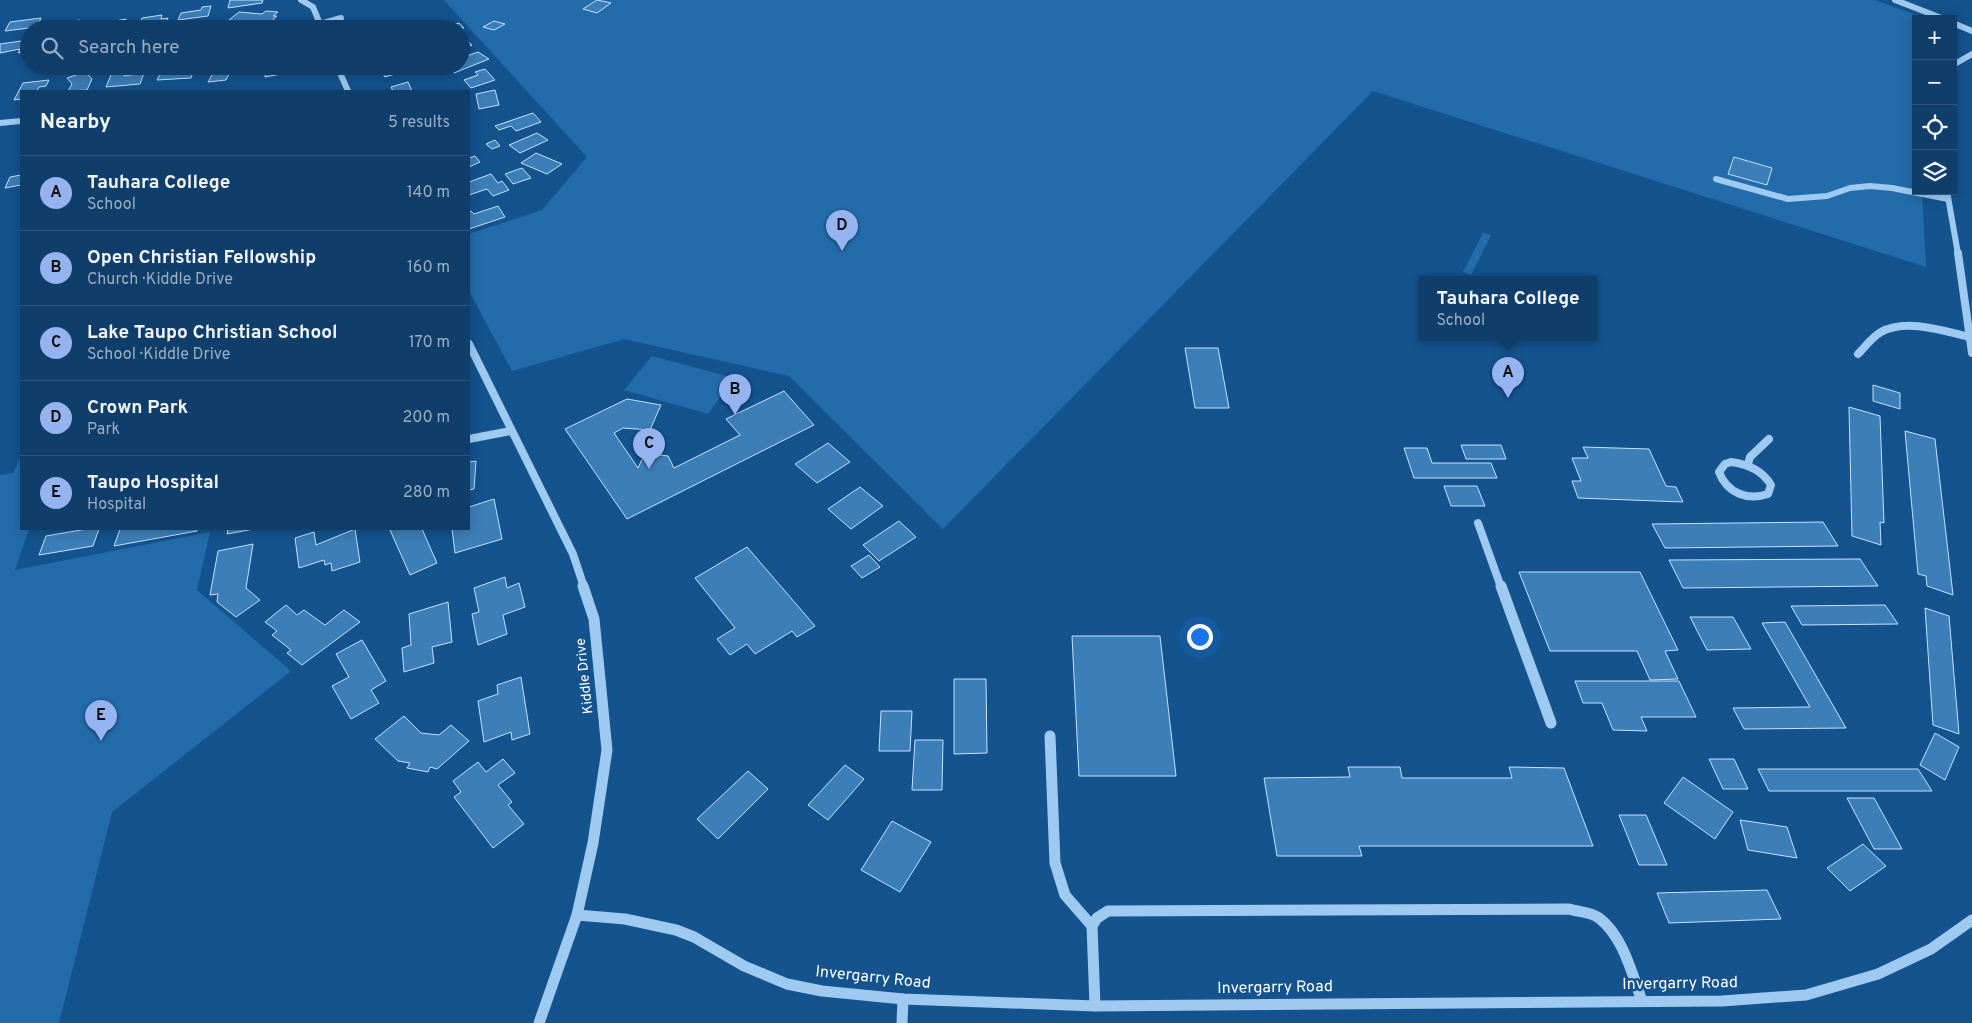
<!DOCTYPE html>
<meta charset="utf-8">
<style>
:root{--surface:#0f3e6a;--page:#184570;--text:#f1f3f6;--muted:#9baec1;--line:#2f577e;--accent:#95b2f1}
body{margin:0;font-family:Overpass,sans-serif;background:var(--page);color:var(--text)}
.controls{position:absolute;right:15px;top:15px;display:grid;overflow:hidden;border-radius:0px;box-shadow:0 2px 12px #0003}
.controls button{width:45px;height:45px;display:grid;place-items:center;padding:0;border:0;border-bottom:1px solid var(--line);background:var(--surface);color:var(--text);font:25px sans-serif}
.you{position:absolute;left:1199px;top:636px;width:18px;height:18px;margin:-12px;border:4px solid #fff;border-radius:50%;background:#1a73e8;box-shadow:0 0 0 8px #1a73e833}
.badge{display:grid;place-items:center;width:32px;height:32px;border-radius:50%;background:var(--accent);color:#111;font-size:16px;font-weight:700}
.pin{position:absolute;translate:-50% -41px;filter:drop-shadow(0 1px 2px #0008)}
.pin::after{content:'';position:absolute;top:26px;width:18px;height:15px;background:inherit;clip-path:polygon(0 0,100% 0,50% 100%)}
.popup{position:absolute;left:1419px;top:276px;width:178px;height:65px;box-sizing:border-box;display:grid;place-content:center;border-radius:0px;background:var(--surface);filter:drop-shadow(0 1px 4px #0005);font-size:16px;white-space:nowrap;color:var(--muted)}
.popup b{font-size:19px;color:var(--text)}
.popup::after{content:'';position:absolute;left:50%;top:100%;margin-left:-10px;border:10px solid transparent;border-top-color:var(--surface)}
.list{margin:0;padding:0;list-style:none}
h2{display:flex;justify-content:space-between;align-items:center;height:65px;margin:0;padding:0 20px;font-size:21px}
h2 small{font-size:16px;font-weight:400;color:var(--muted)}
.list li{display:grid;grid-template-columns:32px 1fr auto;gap:15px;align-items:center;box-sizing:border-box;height:75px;padding:0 20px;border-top:1px solid var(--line)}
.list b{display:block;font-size:19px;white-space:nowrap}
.list p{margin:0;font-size:16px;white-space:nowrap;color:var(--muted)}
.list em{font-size:16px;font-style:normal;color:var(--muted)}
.icon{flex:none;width:28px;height:28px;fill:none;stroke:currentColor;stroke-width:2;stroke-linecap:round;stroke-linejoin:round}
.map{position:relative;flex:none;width:1972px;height:1023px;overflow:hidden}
.search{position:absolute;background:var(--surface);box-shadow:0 2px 12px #0003;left:20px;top:20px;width:450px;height:55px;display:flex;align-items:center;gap:12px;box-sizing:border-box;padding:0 18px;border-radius:28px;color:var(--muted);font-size:19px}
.panel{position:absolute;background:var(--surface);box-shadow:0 2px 12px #0003;left:20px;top:90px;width:450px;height:440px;border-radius:0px}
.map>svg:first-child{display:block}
.green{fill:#236cab}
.building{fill:#3c7eb7;stroke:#c5e2fc}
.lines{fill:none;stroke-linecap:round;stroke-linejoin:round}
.minor-far2{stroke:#9ecaf1;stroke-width:6}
.minor-far1{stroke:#9ecaf1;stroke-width:8}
.minor{stroke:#9ecaf1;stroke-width:11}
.labels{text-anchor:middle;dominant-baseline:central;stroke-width:5;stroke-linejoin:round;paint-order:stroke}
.street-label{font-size:14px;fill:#fff;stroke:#14538e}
.near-street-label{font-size:16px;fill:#fff;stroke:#14538e}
</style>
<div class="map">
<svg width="1972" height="1023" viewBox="0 0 1972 1023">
<rect width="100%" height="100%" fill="#14538e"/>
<g class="green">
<polygon points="444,0 1875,0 1927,19 1916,19 1916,191 1922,191 1926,267 1373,91 943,529 789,376 624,339 512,371 469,291 469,234 542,210 587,157"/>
<polygon points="1483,233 1491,235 1471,275 1463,272"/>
<polygon points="652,356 734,378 708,414 624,390"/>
<polygon points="21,457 21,529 29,529 15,570 210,532 197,590 291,671 112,812 59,1023 0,1023 0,475 13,473"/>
</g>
<g class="building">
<polygon points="230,0 263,0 262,3 228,8"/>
<polygon points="597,0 611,3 597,13 583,9"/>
<polygon points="211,6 208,16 178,20 181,13 201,10 202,7"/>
<polygon points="266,11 278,12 273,16 277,16 268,24 229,20 239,12 262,14"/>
<polygon points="162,15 161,19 168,18 165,26 138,29 142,18"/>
<polygon points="41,18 37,27 5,31 10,22"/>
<polygon points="126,19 122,29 91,29 92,25"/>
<polygon points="80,20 77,28 50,29 53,23"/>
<polygon points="494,21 505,24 494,30 483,27"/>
<polygon points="459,23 464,28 445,28"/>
<polygon points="461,39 464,42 468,41 472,45 461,49"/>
<polygon points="28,40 26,44 29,44 29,51 18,53 20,49 0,53 0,44"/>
<polygon points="478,52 489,59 454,73 445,66 461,66 461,58"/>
<polygon points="217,66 233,66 226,80 208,82"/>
<polygon points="265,66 297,66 297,71 265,77"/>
<polygon points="195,67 191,78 157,80 161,72"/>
<polygon points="127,68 124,76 144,73 140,84 106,87 113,70"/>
<polygon points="396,68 398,73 385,77 382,72"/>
<polygon points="485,69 495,80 471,88 464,80 478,75 475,72"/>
<polygon points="85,72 92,79 87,90 68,91 72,84 67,78"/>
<polygon points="49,80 46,86 39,87 37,91 21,91 21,99 14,100 23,83"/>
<polygon points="408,82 412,91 393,91 391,87"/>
<polygon points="495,90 499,105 479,109 476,94"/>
<polygon points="533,113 541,122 516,131 511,126 499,130 495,126"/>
<polygon points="537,133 548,140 520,153 509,145"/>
<polygon points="495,140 500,146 492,149 486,144"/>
<polygon points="536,153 562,164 547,174 521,163"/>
<polygon points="475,156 480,162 469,167 469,158"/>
<polygon points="1734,157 1772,168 1767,185 1728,174"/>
<polygon points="522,168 531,178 513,184 505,174"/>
<polygon points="491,174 498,183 502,181 509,190 493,196 487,189 469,195 469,182"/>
<polygon points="21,175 21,185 5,188 10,177"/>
<polygon points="498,206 505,217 469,229 469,212 471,211 474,214"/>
<polygon points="1185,348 1218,348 1229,408 1195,408"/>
<polygon points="1873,385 1900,393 1900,409 1873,401"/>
<polygon points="784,391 814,425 627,519 565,429 627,399 661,405 650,430 623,428 614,433 638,468 645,453 668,456 674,468 740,435 726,419"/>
<polygon points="1849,407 1880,416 1884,523 1880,522 1881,545 1852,536"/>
<polygon points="1905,431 1935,439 1953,595 1927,586 1926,576 1918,574"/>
<polygon points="828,443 850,462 817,483 795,464"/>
<polygon points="1461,445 1501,445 1506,459 1466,459"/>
<polygon points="1583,447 1649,449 1666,486 1676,487 1683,502 1578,498 1572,481 1581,481 1572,458 1588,458"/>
<polygon points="1404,448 1427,448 1432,463 1491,463 1497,478 1414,478"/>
<polygon points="476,461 474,489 469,490 469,462"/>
<polygon points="1444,486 1477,486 1485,506 1451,506"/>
<polygon points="860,487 883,506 851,529 828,509"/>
<polygon points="494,499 502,539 455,553 452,529 469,529 469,507"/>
<polygon points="899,521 916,537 879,561 863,545"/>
<polygon points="1823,522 1838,546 1665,548 1652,524"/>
<polygon points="87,529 99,529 93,546 39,555 46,536"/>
<polygon points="120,529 197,529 197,531 114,546"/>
<polygon points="228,529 254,529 227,534"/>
<polygon points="355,529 360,562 332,571 331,563 325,565 324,560 299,568 295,538 314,532 316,545"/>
<polygon points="393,529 422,529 437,563 410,575 390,530"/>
<polygon points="253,544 246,588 260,600 236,617 217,602 218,594 210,595 218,551"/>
<polygon points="747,547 815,626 797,637 792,631 755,654 747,644 730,655 717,639 735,628 695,578"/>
<polygon points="869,555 880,567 862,578 851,566"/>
<polygon points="1860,559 1878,586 1683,588 1669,560"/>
<polygon points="1519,572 1640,572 1678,650 1665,651 1678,679 1650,680 1637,651 1550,651"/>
<polygon points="505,577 507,588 519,583 525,607 503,615 507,634 478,645 472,614 479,612 474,588"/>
<polygon points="448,602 452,642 432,647 434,663 404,672 402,648 411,645 409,614"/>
<polygon points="286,605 297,615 304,610 325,625 344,610 360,622 302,665 287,653 291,650 272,635 277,631 265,622"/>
<polygon points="1885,605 1898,624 1802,625 1791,606"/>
<polygon points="1925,608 1949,616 1959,734 1933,725"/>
<polygon points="1690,617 1733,617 1751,649 1707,650"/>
<polygon points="1785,622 1846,728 1744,729 1733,708 1810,707 1762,623"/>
<polygon points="1072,636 1160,636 1176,776 1079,776"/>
<polygon points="362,640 386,681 371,690 379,703 351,719 332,686 349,677 336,654"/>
<polygon points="521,677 530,734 512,740 511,732 484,742 478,701 498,694 497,685"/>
<polygon points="954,679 986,679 987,753 954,754"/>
<polygon points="1575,681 1679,681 1696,717 1641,717 1647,731 1613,730 1602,703 1583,703"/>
<polygon points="881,711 912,711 910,751 879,751"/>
<polygon points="404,716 421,733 439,735 451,725 469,741 437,769 430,767 428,772 407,768 410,763 398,761 375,739"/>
<polygon points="1935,733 1959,747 1945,780 1920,765"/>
<polygon points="915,740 943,740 942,790 912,790"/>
<polygon points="503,759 515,773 498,785 512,802 508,805 524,824 493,848 454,797 461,792 453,781 478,762 486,772"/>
<polygon points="1709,759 1734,759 1748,789 1723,789"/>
<polygon points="845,765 864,779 828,820 808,805"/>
<polygon points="1348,767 1400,767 1402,778 1512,778 1509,767 1564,768 1593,846 1359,846 1362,856 1277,856 1264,778 1350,777"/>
<polygon points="1758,769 1918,769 1932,791 1769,791"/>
<polygon points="748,771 768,789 718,839 697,819"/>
<polygon points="1683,777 1733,812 1715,839 1664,803"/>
<polygon points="1847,798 1874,798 1902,849 1874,849"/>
<polygon points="1619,815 1646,815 1667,865 1639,865"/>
<polygon points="1740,820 1787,827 1797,858 1748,850"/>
<polygon points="892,821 931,842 900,892 861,870"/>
<polygon points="1863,844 1886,866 1850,891 1827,868"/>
<polygon points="1767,890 1781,919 1669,923 1657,893"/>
</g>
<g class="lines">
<g class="minor-far2">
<polyline points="301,0 313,7 322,29"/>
<polyline points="1895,0 1944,19"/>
<polyline points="1953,23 1972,31"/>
<polyline points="320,24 341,18"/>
<polyline points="1953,65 1972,54"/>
<polyline points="337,66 348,91"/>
<polyline points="0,123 21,121"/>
<polyline points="1716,179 1788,199 1827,196 1850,188 1870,186 1892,188 1948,199"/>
<polyline points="1947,191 1958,254"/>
</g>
<g class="minor-far1">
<polyline points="1958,253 1972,353"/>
<polyline points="469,344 573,554 584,587"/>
<path d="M1858 354C1865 347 1872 337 1881 332 1906 318 1944 331 1970 337"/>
<polyline points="469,439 511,431"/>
<path d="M1731 462C1748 464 1762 470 1771 485L1768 494C1747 501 1727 493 1719 472L1725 464Z"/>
<polyline points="1748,464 1750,457 1769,439"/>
<polyline points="1478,523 1501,587"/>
</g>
<g class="minor">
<polyline points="1501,586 1551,723"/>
<polyline points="1050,736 1055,863 1065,895 1092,926"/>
<polyline points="577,915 625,919 676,930 694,937 744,966 787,984 822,991 903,999 1095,1006 1722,1001 1806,995 1878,974 1931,949 1972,920"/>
<path d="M1095 1006 1092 926 1097 918 1108 911 1569 909C1578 912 1591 912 1599 918 1623 936 1632 974 1642 1001"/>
<polyline points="539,1023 577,915 593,843 607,750 594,619 583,586"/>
<polyline points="902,1023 903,999"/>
</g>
</g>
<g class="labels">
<g class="street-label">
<text transform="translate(585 676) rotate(-96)">Kiddle Drive</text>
</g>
<g class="near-street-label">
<text transform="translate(873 978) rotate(6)">Invergarry Road</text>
<text transform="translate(1680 984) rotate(-1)">Invergarry Road</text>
<text transform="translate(1275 988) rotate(-1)">Invergarry Road</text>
</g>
</g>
</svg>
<div class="controls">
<button>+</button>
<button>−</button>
<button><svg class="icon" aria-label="locate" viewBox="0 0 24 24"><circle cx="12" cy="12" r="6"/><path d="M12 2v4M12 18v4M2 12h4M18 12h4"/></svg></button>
<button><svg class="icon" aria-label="layers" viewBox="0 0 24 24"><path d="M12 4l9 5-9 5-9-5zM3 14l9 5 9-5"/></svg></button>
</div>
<div class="you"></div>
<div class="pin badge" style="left:1508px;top:398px">A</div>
<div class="popup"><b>Tauhara College</b>School</div>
<div class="pin badge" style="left:735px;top:415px">B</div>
<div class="pin badge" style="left:649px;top:469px">C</div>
<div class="pin badge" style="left:842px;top:251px">D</div>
<div class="pin badge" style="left:101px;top:741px">E</div>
<div class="search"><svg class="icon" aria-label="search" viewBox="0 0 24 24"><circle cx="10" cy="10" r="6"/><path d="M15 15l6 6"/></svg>Search here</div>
<section class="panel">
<h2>Nearby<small>5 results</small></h2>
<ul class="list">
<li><span class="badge">A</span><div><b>Tauhara College</b><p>School</p></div><em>140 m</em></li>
<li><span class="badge">B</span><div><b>Open Christian Fellowship</b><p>Church · Kiddle Drive</p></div><em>160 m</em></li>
<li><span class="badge">C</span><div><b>Lake Taupo Christian School</b><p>School · Kiddle Drive</p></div><em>170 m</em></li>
<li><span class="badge">D</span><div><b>Crown Park</b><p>Park</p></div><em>200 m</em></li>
<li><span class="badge">E</span><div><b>Taupo Hospital</b><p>Hospital</p></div><em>280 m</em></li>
</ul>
</section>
</div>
